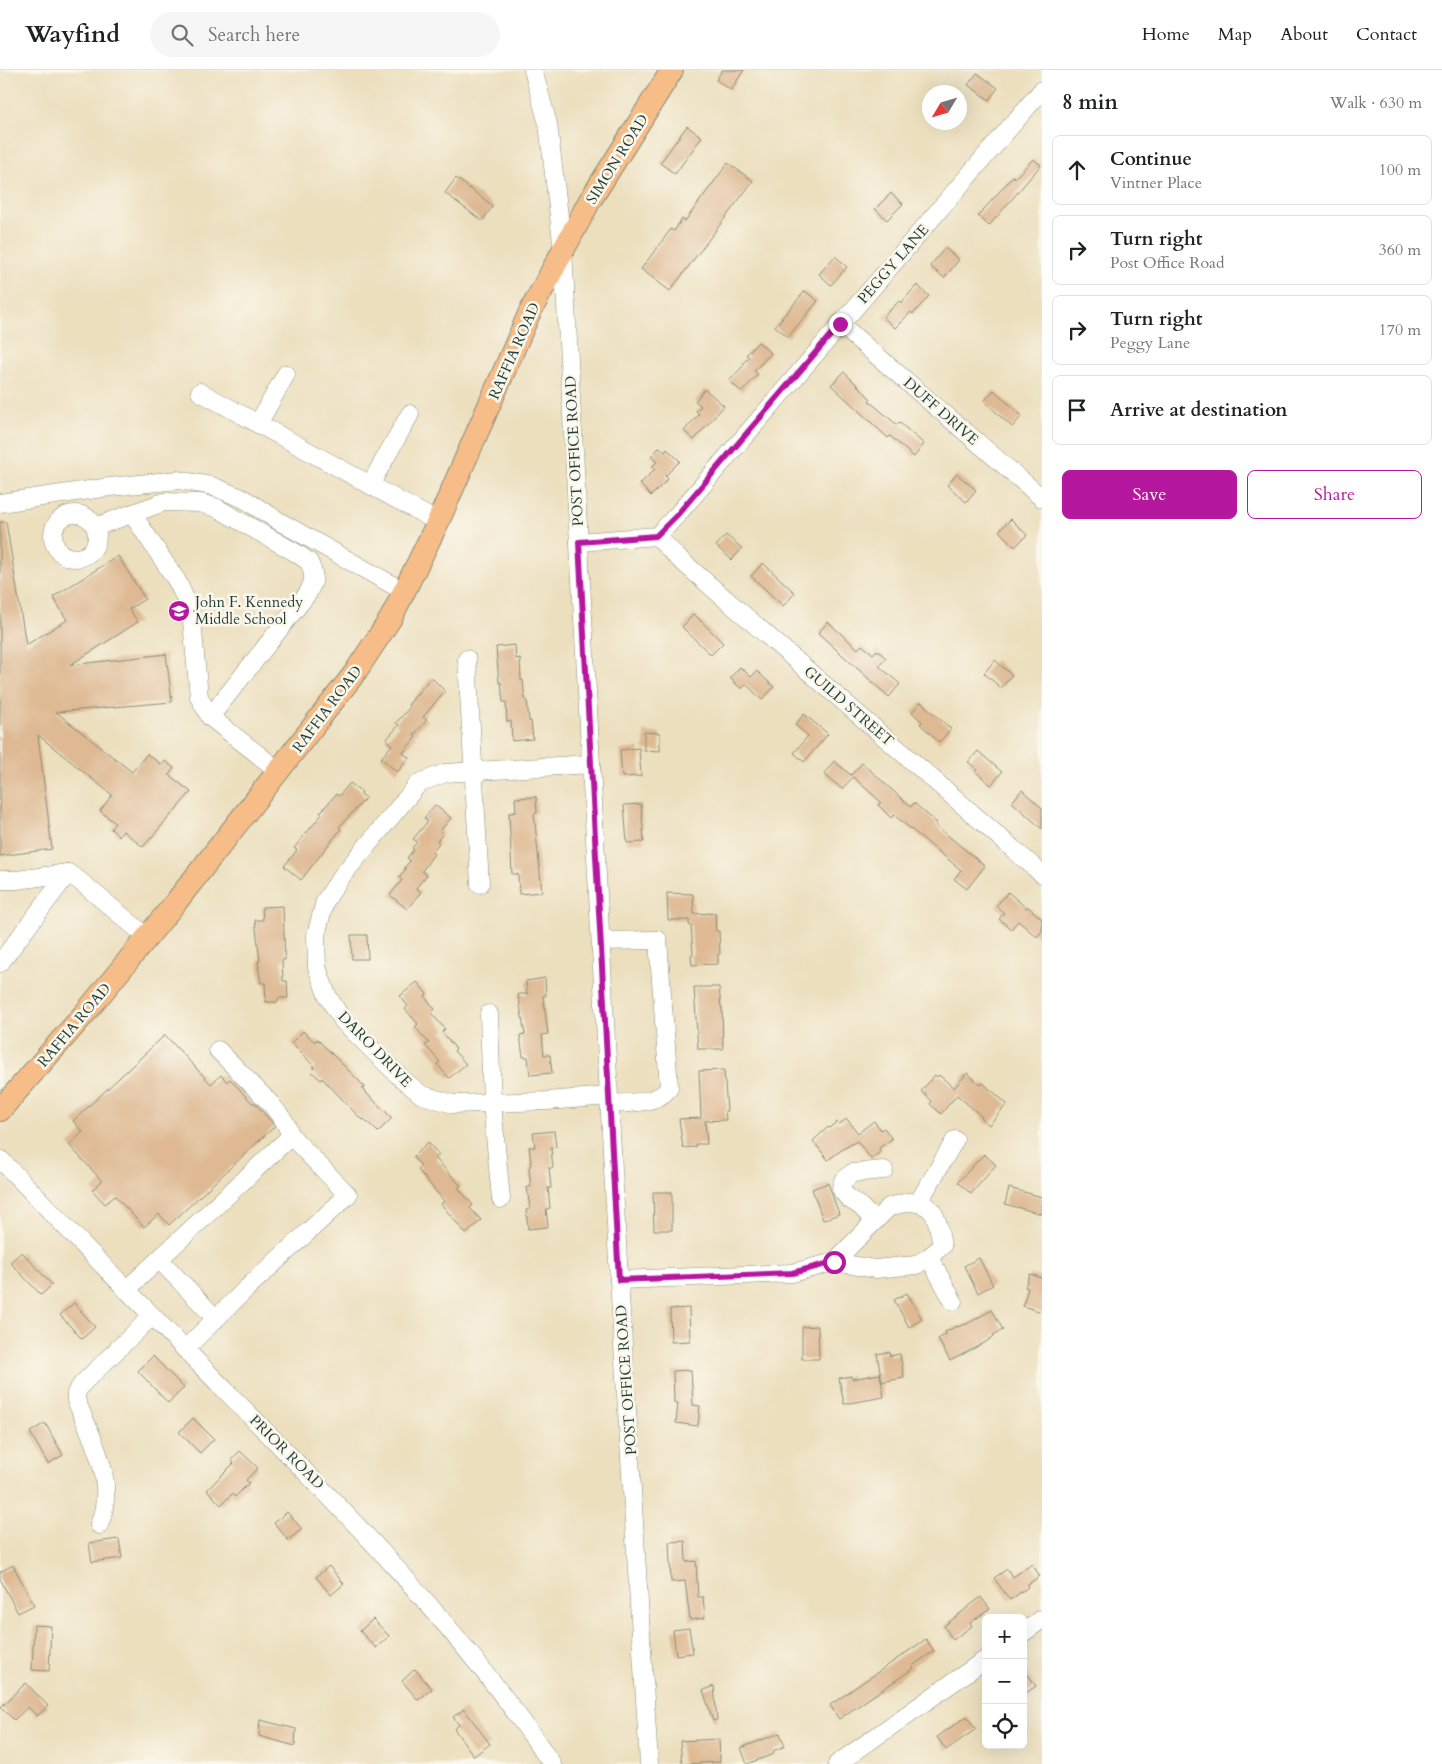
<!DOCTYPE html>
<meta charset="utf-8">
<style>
:root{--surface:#fff;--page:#f6f6f6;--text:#202124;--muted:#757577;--line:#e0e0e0;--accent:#b5179e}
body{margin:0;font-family:Cardo,serif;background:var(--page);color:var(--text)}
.controls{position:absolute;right:15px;bottom:15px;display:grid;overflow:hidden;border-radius:8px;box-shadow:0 5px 20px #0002}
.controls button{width:45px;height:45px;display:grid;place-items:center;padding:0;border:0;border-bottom:1px solid var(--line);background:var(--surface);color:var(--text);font:25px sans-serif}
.compass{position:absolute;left:922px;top:15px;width:45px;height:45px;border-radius:50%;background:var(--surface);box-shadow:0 5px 20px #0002;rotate:232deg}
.stop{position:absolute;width:15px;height:15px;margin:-11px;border:4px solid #b5179e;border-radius:50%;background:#fff}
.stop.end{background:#b5179e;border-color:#fff;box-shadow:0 1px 5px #0008}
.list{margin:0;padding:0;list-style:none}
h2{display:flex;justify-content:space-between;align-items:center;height:65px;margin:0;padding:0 20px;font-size:21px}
h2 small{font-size:16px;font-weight:400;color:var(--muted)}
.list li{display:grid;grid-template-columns:32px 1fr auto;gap:15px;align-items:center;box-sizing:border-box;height:70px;margin:0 10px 10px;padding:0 10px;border:1px solid var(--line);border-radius:8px}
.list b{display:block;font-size:19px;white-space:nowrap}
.list p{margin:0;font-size:16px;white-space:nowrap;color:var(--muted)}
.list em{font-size:16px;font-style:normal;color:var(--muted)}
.actions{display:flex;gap:10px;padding:15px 20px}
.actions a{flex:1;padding:11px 0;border:1px solid var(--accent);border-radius:8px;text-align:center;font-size:18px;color:var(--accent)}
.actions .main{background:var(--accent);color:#fff}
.icon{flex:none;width:28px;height:28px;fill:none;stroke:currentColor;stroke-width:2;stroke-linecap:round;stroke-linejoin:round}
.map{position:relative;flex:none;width:1042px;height:1694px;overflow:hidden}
header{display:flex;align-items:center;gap:30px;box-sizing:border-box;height:70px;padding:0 25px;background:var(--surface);border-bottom:1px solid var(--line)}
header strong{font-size:24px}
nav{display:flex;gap:28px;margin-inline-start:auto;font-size:18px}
.search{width:350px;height:45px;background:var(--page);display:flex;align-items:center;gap:12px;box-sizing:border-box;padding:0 18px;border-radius:28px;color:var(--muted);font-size:19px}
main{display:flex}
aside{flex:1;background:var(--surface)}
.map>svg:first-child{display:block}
.building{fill:#deb993}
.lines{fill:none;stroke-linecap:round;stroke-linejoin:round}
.minor-casing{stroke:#868e79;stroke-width:19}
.major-casing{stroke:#868e79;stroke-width:24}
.minor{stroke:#fff;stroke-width:18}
.major{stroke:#f7bd88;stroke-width:22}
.route{stroke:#b5179e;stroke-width:6}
.labels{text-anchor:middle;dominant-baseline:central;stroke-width:5;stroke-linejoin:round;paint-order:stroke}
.street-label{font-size:15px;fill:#1f3d34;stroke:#fbf7ec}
.poi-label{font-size:15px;fill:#1f3d34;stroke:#fbf7ec;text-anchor:start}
</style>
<header>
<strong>Wayfind</strong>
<div class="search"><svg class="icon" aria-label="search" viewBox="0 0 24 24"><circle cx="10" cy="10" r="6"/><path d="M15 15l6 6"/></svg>Search here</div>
<nav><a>Home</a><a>Map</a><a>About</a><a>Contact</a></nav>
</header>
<main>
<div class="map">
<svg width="1042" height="1694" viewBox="0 0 1042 1694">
<rect width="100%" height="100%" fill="#fbf7ec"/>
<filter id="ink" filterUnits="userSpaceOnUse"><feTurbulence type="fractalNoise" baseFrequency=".02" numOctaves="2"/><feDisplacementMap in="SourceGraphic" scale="10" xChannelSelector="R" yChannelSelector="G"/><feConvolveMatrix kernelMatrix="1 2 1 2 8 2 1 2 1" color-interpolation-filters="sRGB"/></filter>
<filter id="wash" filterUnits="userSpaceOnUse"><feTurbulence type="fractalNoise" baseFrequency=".0096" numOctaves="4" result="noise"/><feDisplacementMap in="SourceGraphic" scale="20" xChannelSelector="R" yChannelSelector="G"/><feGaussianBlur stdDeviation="1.12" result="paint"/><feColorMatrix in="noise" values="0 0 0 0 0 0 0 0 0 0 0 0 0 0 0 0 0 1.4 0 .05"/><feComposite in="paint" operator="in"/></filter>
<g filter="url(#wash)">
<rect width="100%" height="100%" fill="#ecdfbe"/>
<g id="blocks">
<g class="building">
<polygon points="722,0 744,0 731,20 716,10"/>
<polygon points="977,3 998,18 989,30 968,15"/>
<polygon points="687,56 702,67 675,104 660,93"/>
<polygon points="1033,89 1041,95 989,156 978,146 1013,106 1015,108"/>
<polygon points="728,93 753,111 670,221 641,199 671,159 674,161 682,149 685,151"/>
<polygon points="456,108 493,136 482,151 445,123"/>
<polygon points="891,123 903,134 887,150 875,139"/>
<polygon points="945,178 959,190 944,208 930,196"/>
<polygon points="835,186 847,197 831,215 819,204"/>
<polygon points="917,215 929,226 913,244 911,242 895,258 883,247 899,231 901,233"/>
<polygon points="805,221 818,231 788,267 775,256"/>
<polygon points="758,272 771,283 754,301 758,304 742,322 729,311 745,294 743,293 749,287 746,285"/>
<polygon points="844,302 871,329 869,331 897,355 899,352 924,374 914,387 890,366 888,368 831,315"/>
<polygon points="705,319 724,336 694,370 684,361 699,344 696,341 701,336 695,331"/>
<polygon points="994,320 1022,346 1012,357 984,331"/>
<polygon points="660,377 665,382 667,379 680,391 665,406 668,409 651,426 640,414 655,399 652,396 657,392 651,386"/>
<polygon points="957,404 976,420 966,432 947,415"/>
<polygon points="1011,449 1027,465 1015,477 999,461"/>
<polygon points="0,452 6,452 26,575 67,550 53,527 118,486 145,529 129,539 138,552 70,595 166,584 172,632 56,642 132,702 147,684 162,695 165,691 174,698 169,705 191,722 143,777 123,761 119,766 111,759 115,753 100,741 112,725 38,665 52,779 0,786"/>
<polygon points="726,465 742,478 732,490 716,476"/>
<polygon points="763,493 795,523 783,536 751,506"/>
<polygon points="694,544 723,573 711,585 682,557"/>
<polygon points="828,552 858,579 862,575 873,584 877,580 886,588 879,596 900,614 889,627 818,563"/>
<polygon points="515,575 516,589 520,588 521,610 523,610 525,630 527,630 529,651 531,651 533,669 512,671 511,651 507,652 506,632 503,632 501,612 499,613 496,577"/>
<polygon points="995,590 1012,605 1001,618 984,603"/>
<polygon points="740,597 751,607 757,601 774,617 762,630 746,614 741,619 730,608"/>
<polygon points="431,607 445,621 423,647 427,650 414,665 416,667 403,683 409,688 397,702 381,688 392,675 386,670 399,655 396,653 410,637 408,635"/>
<polygon points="921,632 951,659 939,672 920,654 922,652 912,642"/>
<polygon points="804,644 828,664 804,692 794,683 808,666 795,655"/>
<polygon points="644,662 660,663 660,681 644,680"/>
<polygon points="639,678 641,706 622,707 620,680"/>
<polygon points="978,681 1002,702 991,715 975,701 977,699 968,692"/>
<polygon points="834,691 851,705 862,693 911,737 914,733 937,753 935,755 985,796 967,819 954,809 961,800 894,745 891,748 878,735 881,732 853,707 842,719 824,704"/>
<polygon points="350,713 362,722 361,724 366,728 339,757 341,759 301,810 284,796 297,780 294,778 322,744 320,743 336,724 339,726"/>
<polygon points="1022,720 1042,738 1042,759 1012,732"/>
<polygon points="536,727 537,743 534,744 542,822 519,824 518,804 512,804 509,743 516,742 515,728"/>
<polygon points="641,734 644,772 627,773 624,735"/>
<polygon points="435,735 451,748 440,761 443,764 437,771 439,773 432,782 434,784 422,801 427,805 416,818 421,822 407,839 390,825 402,810 399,807 406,799 404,798 410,791 407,788 414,779 412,778 417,772 413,769 428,751 424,748"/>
<polygon points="1008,822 1026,838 1027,836 1042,849 1042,861 1037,867 1018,851 1011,859 999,849 1004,843 996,836"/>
<polygon points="667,823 693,824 694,844 715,843 716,861 719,861 720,884 718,884 718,894 692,895 691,885 693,885 691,855 689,855 689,850 668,850"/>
<polygon points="283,836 285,890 282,890 283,911 287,911 288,928 278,928 278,932 266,932 265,913 261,913 259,901 258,891 260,891 255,850 263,850 262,837"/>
<polygon points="351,865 367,865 368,889 352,889"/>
<polygon points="545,908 546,926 543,926 548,964 542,965 544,985 550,985 552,1003 530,1005 528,987 523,987 520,965 525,964 518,924 527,924 526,911"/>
<polygon points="417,912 427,924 425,927 435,939 431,943 445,959 442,962 456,979 454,981 466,994 449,1008 437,994 440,992 425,975 429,973 415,957 418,954 405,939 408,936 400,926"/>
<polygon points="694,917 719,917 721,937 722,937 723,979 698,979"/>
<polygon points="303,961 315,972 317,969 365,1017 362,1019 392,1048 378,1062 364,1049 362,1050 322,1008 321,1010 311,1001 315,997 291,973"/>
<polygon points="165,965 211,1014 221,1005 227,1012 230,1009 252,1033 255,1033 275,1056 169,1155 159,1144 144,1157 115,1126 105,1134 92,1120 102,1111 69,1075 83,1062 73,1051"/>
<polygon points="724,1000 727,1041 725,1041 726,1050 705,1051 707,1074 696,1074 696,1077 683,1078 679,1049 701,1048 699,1001"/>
<polygon points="967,1003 981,1015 983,1013 1007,1034 989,1055 981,1048 982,1047 957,1025 941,1044 930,1034 932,1031 921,1021 935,1005 937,1007 939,1005 954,1018"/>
<polygon points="847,1049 858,1063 874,1051 881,1060 884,1058 892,1069 879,1078 881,1081 871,1089 857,1071 843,1079 828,1090 813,1071 828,1057 829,1058 837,1052 839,1054"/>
<polygon points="554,1061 556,1077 551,1078 553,1098 549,1098 551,1118 548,1118 550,1138 546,1139 548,1157 528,1159 526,1140 530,1139 527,1117 531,1117 529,1099 531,1093 529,1077 535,1077 533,1063"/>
<polygon points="428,1072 439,1085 435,1088 461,1116 458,1118 473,1135 470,1138 481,1150 466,1164 441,1134 444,1131 418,1100 421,1096 413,1087"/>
<polygon points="984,1084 996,1095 971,1124 958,1112"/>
<polygon points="828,1113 839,1144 823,1150 812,1119"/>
<polygon points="1009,1118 1042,1127 1042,1144 1005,1134"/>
<polygon points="653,1122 672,1122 672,1160 654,1160"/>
<polygon points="22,1182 52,1215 41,1225 10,1192"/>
<polygon points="979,1188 993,1215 978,1223 964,1196"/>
<polygon points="1030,1204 1042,1208 1042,1242 1023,1236 1028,1218 1025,1217"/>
<polygon points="907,1223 922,1249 909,1257 894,1230"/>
<polygon points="74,1233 95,1257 82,1269 60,1245"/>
<polygon points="689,1238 690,1271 671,1272 670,1239"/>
<polygon points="992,1240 1003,1260 993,1265 994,1266 986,1272 950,1291 938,1269 946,1264 945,1262 957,1256 958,1257 964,1254 965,1255"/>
<polygon points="818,1256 819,1289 802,1289 802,1257"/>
<polygon points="889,1282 890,1286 900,1284 904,1308 882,1312 877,1284"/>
<polygon points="153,1286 184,1318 168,1333 138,1301"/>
<polygon points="691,1300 693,1335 700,1336 698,1356 676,1353 678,1333 674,1333 673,1301"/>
<polygon points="880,1304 884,1327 844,1334 839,1308 851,1306 852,1309"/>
<polygon points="193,1348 214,1369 200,1383 179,1362"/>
<polygon points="45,1353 63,1385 48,1394 30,1362"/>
<polygon points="240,1381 258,1398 246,1410 249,1413 235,1427 232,1424 221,1435 207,1420 234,1393 231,1390"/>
<polygon points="287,1442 302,1459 288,1470 274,1453"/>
<polygon points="119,1469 122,1488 92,1492 89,1473"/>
<polygon points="685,1471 686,1492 696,1491 698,1527 703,1527 705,1548 690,1550 685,1511 671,1512 669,1472"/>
<polygon points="1032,1494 1040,1506 1027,1515 1028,1517 1010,1530 994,1508 1007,1499 1013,1507"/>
<polygon points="13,1495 34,1535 18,1543 0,1509 0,1502"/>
<polygon points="329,1496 344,1514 331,1525 316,1507"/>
<polygon points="981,1527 990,1539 970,1553 972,1556 953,1570 944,1556"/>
<polygon points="373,1549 389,1566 376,1578 360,1561"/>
<polygon points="34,1555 51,1556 49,1601 32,1600"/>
<polygon points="689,1558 693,1583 676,1585 673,1560"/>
<polygon points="926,1569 934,1581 912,1596 914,1598 839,1649 830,1635"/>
<polygon points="1023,1598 1036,1616 1023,1625"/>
<polygon points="415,1599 432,1619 418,1630 402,1611"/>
<polygon points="26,1613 48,1636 37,1646 28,1637 14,1650 1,1637"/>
<polygon points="714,1616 717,1650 713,1651 703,1620"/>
<polygon points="464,1639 490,1674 474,1686 454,1659 459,1655 453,1647"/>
<polygon points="967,1646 976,1659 946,1680 937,1667"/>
<polygon points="260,1650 296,1659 295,1676 259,1666"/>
<polygon points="780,1663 785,1676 773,1681 774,1684 747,1694 741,1678"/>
<polygon points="719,1669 720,1692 682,1694 680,1671"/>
</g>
</g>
</g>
<g filter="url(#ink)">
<use href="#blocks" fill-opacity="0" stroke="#868e79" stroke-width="1"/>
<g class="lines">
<g class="minor-casing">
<g id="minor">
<polyline points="533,0 548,54 563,180 619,1210 649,1694"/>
<polyline points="840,254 1042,428"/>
<polyline points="200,322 438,452"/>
<polyline points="258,354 286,304"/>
<polyline points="370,415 410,344"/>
<polyline points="0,433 110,417 178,410 212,416 244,429 282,453 405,522"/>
<circle cx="75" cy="466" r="22"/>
<polyline points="133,445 177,511 185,528 192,551 199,627 210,647 279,701"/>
<polyline points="95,457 164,432 200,433 217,438 298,484 309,492 313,502 313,512 308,523 210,647"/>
<polyline points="657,466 677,487 1042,804"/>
<polyline points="579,472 657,466 677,445 1042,20"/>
<polyline points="467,589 480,814"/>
<polyline points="591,694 445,703 419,713 341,807 325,831 316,865 317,897 327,925 343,951 400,1007 422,1025 453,1034 547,1031 609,1026"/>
<polyline points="0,810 17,810 68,803 81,812 147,867"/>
<path d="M601 871 658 870 669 1017C661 1034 626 1033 609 1034"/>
<polyline points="0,893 68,803"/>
<polyline points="489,944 492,1034 501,1129"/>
<path d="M0 1089C74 1166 149 1243 224 1319 341 1437 459 1556 552 1694"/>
<path d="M908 1132C938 1133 937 1151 942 1176L929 1187 916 1195 875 1199 834 1192 889 1137Z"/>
<polyline points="918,1133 955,1070"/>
<polyline points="875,1151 859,1135 849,1129 843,1122 841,1118 843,1111 852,1103 884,1100"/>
<polyline points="929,1187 953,1231"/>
<polyline points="159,1189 216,1249"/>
<polyline points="619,1210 792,1203 834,1192"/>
<polyline points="126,1220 291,1066"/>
<polyline points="185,1279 247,1218 348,1125 291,1066 285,1052 271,1034 218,980"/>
<path d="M99 1455C117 1411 93 1371 76 1330V1323L82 1314 152 1246"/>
<polyline points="1023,1563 1042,1549"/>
<polyline points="837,1694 986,1589"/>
</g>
</g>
<g class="major-casing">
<polyline id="major" points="0,1040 86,942 176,832 354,604 391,548 438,452 529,244 589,132 672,0"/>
</g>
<use href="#minor" class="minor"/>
<use href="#major" class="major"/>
</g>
</g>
<g class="lines" filter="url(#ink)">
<polyline class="route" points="834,1192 792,1203 619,1210 579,472 656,466 677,445 840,254"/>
</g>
<defs>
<g id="school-disc" transform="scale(1.125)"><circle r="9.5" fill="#b5179e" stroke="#fbf7ec"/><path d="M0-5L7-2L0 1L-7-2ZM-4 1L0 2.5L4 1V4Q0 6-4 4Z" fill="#fff"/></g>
</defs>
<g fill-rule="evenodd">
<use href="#school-disc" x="179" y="541"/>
</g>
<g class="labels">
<g class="street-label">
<text transform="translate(617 89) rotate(-58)">SIMON ROAD</text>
<text transform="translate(893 194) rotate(-49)">PEGGY LANE</text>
<text transform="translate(514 281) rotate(-66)">RAFFIA ROAD</text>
<text transform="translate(941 341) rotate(41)">DUFF DRIVE</text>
<text transform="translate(574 381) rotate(-93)">POST OFFICE ROAD</text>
<text transform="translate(849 636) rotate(41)">GUILD STREET</text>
<text transform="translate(327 639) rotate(-53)">RAFFIA ROAD</text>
<text transform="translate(74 955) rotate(-50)">RAFFIA ROAD</text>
<text transform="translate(375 979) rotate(46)">DARO DRIVE</text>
<text transform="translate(626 1310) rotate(-94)">POST OFFICE ROAD</text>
<text transform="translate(287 1382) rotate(45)">PRIOR ROAD</text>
</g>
<g class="poi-label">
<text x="195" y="532">John F. Kennedy<tspan x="195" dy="17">Middle School</tspan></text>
</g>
</g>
</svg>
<div class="controls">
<button>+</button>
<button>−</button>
<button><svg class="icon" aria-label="locate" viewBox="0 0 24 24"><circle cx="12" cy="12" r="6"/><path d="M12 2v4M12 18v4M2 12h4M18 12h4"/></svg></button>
</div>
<svg class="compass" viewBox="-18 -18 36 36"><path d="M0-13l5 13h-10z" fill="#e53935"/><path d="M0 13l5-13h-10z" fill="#757577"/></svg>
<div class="stop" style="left:834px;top:1192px"></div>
<div class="stop end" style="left:840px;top:254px"></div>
</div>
<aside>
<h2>8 min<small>Walk · 630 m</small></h2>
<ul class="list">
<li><svg class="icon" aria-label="ahead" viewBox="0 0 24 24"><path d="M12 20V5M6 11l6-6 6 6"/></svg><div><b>Continue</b><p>Vintner Place</p></div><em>100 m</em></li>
<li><svg class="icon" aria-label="right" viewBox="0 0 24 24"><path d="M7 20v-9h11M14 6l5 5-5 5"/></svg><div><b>Turn right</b><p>Post Office Road</p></div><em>360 m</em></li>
<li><svg class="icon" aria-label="right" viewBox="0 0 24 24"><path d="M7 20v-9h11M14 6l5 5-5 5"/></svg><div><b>Turn right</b><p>Peggy Lane</p></div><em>170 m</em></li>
<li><svg class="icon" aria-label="arrive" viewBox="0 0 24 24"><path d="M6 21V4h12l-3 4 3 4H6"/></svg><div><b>Arrive at destination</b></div></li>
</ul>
<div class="actions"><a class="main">Save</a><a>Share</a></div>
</aside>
</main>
